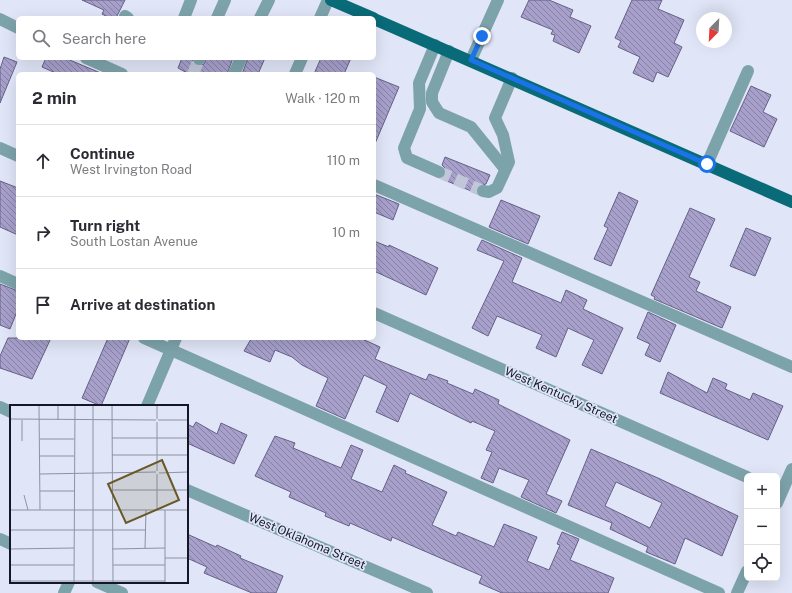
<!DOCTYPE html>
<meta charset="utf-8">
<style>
:root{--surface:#fff;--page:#f2f2f3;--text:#2b2b33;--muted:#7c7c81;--line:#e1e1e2}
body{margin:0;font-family:"Public Sans",sans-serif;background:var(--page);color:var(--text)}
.controls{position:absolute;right:12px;bottom:12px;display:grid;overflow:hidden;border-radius:6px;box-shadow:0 4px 16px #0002}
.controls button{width:36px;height:36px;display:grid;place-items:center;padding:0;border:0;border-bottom:1px solid var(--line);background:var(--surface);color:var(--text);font:20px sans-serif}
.compass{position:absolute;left:696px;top:12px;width:36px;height:36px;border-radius:50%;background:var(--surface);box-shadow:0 4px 16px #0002;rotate:204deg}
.stop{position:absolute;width:12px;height:12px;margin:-9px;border:3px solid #1a73e8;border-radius:50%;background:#fff}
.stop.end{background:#1a73e8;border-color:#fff;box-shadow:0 1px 4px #0008}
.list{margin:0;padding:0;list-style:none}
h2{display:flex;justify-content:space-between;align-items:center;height:52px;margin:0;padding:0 16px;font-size:17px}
h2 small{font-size:13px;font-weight:400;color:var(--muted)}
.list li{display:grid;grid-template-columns:26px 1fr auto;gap:12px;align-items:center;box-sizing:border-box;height:72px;padding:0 16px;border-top:1px solid var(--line)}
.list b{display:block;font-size:15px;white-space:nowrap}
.list p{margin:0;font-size:13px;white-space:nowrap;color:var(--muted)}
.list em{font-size:13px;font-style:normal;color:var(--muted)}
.icon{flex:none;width:22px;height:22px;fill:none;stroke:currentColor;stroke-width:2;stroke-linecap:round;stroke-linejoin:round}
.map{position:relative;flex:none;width:792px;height:593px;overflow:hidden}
.search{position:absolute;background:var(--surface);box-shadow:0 4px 16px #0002;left:16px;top:16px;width:360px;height:44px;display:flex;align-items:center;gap:10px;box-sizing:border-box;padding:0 14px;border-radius:6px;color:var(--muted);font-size:15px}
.panel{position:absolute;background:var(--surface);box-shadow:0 4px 16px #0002;left:16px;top:72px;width:360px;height:268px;border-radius:6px}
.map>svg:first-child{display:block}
.building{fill:url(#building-back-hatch);stroke:#666087;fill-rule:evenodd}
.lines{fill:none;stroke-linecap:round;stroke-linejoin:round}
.minor-tunnel{stroke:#c1c6d8;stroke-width:12;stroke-dasharray:12 6;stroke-linecap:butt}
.minor{stroke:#7da3aa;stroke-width:12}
.major{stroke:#096a78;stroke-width:12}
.route{stroke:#1a73e8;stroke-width:5}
.labels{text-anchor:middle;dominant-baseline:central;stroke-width:3.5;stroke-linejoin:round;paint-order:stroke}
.street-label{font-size:12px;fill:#131726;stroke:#e0e5f7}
.inset-road{fill:none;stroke:#8e93a3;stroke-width:1}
.view{fill:#695926;fill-opacity:0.15;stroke:#695926;stroke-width:2}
.inset-edge{fill:none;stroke:#131726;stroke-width:2}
</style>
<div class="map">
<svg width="792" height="593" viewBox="0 0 792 593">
<defs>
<pattern id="building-back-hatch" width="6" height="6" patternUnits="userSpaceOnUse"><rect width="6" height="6" fill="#a6a0cb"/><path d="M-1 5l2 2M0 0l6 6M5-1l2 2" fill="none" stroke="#8681a5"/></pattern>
</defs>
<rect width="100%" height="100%" fill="#e0e5f7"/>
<g class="building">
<polygon points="82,0 125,0 116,18 110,18 102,14 104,10"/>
<polygon points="529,0 549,0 573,10 570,17 591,26 579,53 553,41 555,35 551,34 553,30 521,17"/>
<polygon points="632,0 662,0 658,9 684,20 674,43 682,47 668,77 657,72 653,82 633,73 640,57 618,47 621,41 615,38"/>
<polygon points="4,57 17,62 0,103 0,69"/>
<polygon points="46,58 65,58 103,74 58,74 42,67"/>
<polygon points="182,58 192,58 193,64 197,66 204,64 207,58 233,58 227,74 189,74 178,68"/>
<polygon points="248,58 265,58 258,74 242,74"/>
<polygon points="321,58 351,58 344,74 314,74"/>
<polygon points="374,77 399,87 374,146"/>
<polygon points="751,86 771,95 763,112 777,119 764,147 730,131"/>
<polygon points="445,157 490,175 486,184 478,186 476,193 442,179 446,175 445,168 442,165"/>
<polygon points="0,181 18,188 18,235 0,227"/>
<polygon points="619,192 638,201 611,266 594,259 608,228 604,226"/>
<polygon points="374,194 399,204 393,220 374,212"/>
<polygon points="501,200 540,216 528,244 489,227"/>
<polygon points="690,208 715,219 689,277 700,282 696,291 731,307 722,328 654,299 655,297 651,295"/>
<polygon points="746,228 771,238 755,276 730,266"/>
<polygon points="482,240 522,258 512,282 561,303 566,290 587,300 583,309 623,328 602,374 582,365 594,340 568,328 556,357 536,348 542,335 497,316 488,336 472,328 504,261 477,250"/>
<polygon points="374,241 389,247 389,245 438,268 426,295 374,271"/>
<polygon points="0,284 18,291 18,309 10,329 0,325"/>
<polygon points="648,312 676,325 660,362 645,355 650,344 637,338"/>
<polygon points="8,338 51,338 32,379 0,368 0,356"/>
<polygon points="108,338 130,338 101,406 82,398"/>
<polygon points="248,338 360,338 380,347 375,359 426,380 429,374 448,381 447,383 473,394 475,389 499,400 498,404 570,440 546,494 562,501 556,513 521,497 529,480 499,468 493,483 481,478 492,452 486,450 495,431 472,421 471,423 410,393 398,422 376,412 387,386 364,375 345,419 316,406 328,378 302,365 292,357 275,350 270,362 244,351 251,339"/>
<polygon points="668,372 707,393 713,378 727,384 725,389 750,400 753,393 783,406 768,440 660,393"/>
<polygon points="196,422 217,434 221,423 247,435 234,464 187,443 187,424 193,427"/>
<polygon points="275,436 295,443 293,448 341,468 351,445 363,450 351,479 382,492 394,465 406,471 405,473 447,492 432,525 456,536 458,532 494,547 504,524 537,537 527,561 549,570 560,545 557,544 562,532 579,539 570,560 614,578 608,593 502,593 479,583 482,576 392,537 391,541 350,523 349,526 325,516 326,513 289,497 291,492 255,476"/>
<path d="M591 449 658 478 738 516 722 556 685 538 675 564 646 552 648 547 610 529 612 523 568 505ZM616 482 662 503 650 528 605 506Z"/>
<polygon points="187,534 216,547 217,545 241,556 240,558 283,576 276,593 252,593 204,573 207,567 187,558"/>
</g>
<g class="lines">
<g class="minor-tunnel">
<polyline points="193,74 199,59"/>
<polyline points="439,172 483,191"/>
</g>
<g class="minor">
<polyline points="125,16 128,18"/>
<polyline points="184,18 191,0"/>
<polyline points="217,18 225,0"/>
<polyline points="260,18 269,0"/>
<polyline points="320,18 328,0"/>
<polyline points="0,19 18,28"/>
<polyline points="435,45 419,83 420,109 404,148 407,158 439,172"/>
<polyline points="449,51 432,93 432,102 439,113 471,127 505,169"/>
<polyline points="86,58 122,74"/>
<polyline points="199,59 200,58"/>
<polyline points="471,60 498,0"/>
<polyline points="234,74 241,58"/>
<polyline points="295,74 302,58"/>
<polyline points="0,148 18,156"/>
<polyline points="707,164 748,71"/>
<polyline points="374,185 792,367"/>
<polyline points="483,191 489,192 497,188 509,162 503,135 495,118 512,78"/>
<polyline points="0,276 18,284"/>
<polyline points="374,313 747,477"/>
<polyline points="144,338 719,593"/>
<polyline points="147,406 176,338"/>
<polyline points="0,407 11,412"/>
<polyline points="187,490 427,593"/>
<polyline points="777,503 792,469"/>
<polyline points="0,539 11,544"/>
<polyline points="97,582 122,593"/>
<polyline points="64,593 69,582"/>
<polyline points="737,593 747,571"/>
</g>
<g class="major">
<polyline points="331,0 373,18"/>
<polyline points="374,19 792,202"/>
</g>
</g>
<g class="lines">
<polyline class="route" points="482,36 471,60 707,164"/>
</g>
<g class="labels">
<g class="street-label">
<text transform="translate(561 395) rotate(24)">West Kentucky Street</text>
<text transform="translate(307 541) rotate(23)">West Oklahoma Street</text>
</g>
</g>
<g transform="translate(10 405)">
<rect width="178" height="178" fill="#e0e5f7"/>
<path class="inset-road" d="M29 0 30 105M83 0V178M102 0 103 178M0 14 146 15M147 14V0M12 15V36M48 15V0M148 15H178M147 17V66M102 33H178M30 34H64M102 50H178M30 51H64M149 68 178 67M30 69 146 67M102 85H178M30 86H64M14 90 18 105M0 105H178M147 105V69M155 105V178M0 125H136M135 143 136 105M0 144 64 143M102 144 155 143M155 153H178M0 160H64M103 160H155M0 176H83M83 176H155M64 178 65 0"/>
<path class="view" d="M152 55 169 95 116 118 98 79Z"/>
<rect width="178" height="178" class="inset-edge"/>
</g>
</svg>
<div class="controls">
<button>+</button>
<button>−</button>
<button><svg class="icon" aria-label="locate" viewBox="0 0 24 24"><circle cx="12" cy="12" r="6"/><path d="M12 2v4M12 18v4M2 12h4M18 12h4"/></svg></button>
</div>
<svg class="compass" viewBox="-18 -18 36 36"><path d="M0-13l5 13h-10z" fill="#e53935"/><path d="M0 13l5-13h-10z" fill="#7c7c81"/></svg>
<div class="stop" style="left:707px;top:164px"></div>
<div class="stop end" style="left:482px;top:36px"></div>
<div class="search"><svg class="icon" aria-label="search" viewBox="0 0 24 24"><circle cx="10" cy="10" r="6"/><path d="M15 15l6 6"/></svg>Search here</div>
<section class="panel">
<h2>2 min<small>Walk · 120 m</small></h2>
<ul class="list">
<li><svg class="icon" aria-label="ahead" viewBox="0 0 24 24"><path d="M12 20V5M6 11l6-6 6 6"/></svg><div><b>Continue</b><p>West Irvington Road</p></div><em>110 m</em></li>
<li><svg class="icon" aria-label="right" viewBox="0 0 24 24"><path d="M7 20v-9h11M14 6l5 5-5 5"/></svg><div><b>Turn right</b><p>South Lostan Avenue</p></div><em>10 m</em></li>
<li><svg class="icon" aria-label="arrive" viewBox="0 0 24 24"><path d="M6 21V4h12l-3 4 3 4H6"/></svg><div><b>Arrive at destination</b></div></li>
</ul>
</section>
</div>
